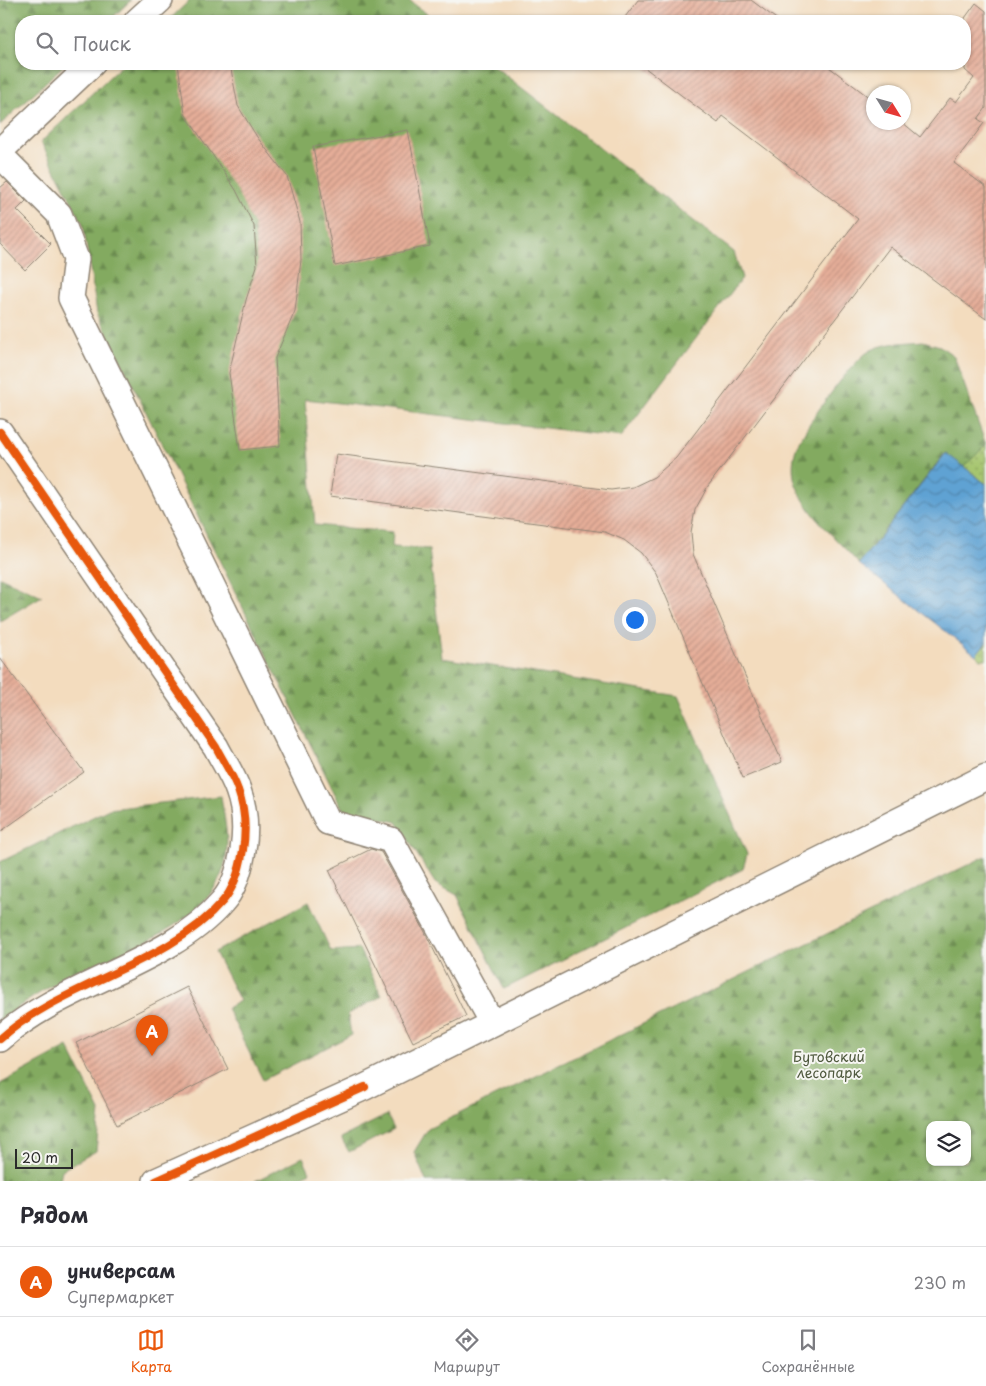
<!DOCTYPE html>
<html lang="ru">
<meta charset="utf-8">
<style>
:root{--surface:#fff;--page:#f2f2f3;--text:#2b2b33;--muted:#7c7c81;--line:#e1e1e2;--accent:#ea580c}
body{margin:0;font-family:"Playpen Sans",sans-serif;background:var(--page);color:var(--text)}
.controls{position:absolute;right:15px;bottom:15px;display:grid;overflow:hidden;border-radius:10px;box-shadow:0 1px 4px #0004}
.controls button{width:45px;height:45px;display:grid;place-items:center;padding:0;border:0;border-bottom:1px solid var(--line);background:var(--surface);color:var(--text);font:25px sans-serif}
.compass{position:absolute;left:866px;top:85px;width:45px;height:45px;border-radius:50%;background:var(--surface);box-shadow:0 1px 4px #0004;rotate:127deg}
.scale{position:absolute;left:15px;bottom:12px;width:58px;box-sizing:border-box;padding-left:5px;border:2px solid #2b2b2b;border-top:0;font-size:14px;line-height:18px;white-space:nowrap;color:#2b2b2b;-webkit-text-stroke:4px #f6f6f2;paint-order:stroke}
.you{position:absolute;left:634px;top:619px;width:18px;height:18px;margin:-12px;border:4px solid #fff;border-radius:50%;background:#1a73e8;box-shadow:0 0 0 8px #1a73e833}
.badge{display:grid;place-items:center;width:32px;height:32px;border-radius:50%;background:var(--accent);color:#fff;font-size:16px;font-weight:700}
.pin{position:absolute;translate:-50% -41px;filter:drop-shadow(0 1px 2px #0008)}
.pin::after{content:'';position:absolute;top:26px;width:18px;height:15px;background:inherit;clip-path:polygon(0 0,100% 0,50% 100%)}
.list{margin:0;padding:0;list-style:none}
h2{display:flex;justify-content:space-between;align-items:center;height:65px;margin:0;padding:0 20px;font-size:21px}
h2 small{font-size:16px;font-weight:400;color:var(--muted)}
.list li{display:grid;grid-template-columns:32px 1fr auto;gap:15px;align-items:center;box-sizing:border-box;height:70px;padding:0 20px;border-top:1px solid var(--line)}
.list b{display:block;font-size:19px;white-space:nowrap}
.list p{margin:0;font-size:16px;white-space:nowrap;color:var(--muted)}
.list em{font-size:16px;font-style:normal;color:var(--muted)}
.icon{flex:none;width:28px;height:28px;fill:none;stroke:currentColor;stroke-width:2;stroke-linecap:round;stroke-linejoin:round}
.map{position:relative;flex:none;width:986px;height:1181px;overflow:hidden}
.search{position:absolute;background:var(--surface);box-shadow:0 1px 4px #0004;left:15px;right:15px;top:15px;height:55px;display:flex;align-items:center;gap:12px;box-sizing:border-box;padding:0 18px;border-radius:20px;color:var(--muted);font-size:19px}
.sheet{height:135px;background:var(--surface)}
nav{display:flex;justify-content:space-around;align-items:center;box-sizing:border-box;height:70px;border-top:1px solid var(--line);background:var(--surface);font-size:14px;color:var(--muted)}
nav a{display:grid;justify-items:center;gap:2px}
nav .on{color:var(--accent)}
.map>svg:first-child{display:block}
.green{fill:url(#green-dots);stroke:#68784c}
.forest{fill:url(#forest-firs);stroke:#576a46;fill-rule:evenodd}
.water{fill:url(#water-waves);stroke:#45667f}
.building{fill:url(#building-hatch)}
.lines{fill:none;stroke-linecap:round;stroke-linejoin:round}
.minor-casing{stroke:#8f8474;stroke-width:28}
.minor{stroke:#fff;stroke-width:25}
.cycleway-casing{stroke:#f6f6f2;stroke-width:11}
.cycleway{stroke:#e8590c;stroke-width:8}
.labels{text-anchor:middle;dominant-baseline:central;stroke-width:4;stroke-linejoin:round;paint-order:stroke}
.park-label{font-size:14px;fill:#4f593e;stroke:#f6f6f2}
</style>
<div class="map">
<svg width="986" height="1181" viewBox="0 0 986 1181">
<defs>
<pattern id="green-dots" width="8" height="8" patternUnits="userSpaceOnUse" patternTransform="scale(1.25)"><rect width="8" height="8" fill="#a4c46c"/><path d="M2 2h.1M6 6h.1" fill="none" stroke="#869f59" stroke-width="1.8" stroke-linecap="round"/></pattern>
<pattern id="forest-firs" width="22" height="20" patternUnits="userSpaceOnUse" patternTransform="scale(1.25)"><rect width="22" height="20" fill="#83aa60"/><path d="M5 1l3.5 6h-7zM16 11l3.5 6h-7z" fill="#6b8b4f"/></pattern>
<pattern id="water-waves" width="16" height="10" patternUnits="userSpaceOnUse" patternTransform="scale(1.25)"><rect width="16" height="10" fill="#5fa2d3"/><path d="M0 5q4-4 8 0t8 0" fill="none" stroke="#4f84ab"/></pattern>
<pattern id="building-hatch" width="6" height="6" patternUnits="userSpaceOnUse" patternTransform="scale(1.25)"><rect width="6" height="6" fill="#e6ae99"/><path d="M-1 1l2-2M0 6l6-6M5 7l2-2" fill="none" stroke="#bb8e7d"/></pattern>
</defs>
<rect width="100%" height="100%" fill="#f6f6f2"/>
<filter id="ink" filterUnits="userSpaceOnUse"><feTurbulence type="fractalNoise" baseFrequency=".02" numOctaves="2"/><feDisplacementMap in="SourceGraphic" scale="10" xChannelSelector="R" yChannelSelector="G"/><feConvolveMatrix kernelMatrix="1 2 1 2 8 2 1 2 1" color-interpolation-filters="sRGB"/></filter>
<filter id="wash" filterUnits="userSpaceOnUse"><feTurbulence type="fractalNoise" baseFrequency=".0096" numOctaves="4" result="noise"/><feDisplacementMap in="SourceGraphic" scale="20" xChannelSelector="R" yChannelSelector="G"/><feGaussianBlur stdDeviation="1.12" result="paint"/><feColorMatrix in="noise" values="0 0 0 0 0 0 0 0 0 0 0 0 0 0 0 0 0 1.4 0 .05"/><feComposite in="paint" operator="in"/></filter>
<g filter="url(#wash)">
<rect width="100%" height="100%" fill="#f3dcbe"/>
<g class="green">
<polygon points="986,445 986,484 964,467"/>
<polygon points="986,642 986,659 981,659 976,655"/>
</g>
<g class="forest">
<polygon points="0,0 131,0 109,21 21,21 21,64 65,64 0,125"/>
<polygon points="190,0 409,0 436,21 168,21"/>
<polygon points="123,64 491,64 734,252 742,278 621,437 305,399 315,525 393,532 392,547 429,549 442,658 678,696 747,854 743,869 504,989 457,895 435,883 397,822 343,810 97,313 83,224 41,142"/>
<path d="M923 341 940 346 954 356 986 445 964 467 945 453 859 564C838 540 809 516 797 487 792 476 792 461 796 449 803 428 847 369 865 354 880 342 905 343 923 341Z"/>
<polygon points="0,577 42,596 0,621"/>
<path d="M221 796C225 823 232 850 221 875 199 932 98 959 48 988 32 997 16 1009 0 1019V862L109 809Z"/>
<path d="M986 856V1181H426L414 1152 428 1129ZM930 1125H967V1162H930Z"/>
<polygon points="308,902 331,951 359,949 382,996 348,1014 351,1035 263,1080 227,1008 240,1001 215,952"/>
<polygon points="68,1047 100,1111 96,1151 62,1170 60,1181 0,1181 0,1084"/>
<polygon points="387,1115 394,1129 349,1152 341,1138"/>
<polygon points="303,1157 310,1172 292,1181 255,1181"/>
</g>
<polygon class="water" points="946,453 986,484 986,642 976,655 859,564"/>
<g id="blocks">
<g class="building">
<polygon points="638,0 751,0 779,21 622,21"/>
<polygon points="976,3 986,11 986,108 978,119 984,123 954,163 986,187 986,319 890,247 708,486 695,510 691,532 693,554 782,762 743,778 656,573 641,553 624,540 605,532 330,496 336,454 611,490 633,487 654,477 676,458 858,219 723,116 718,123 640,64 825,64 874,101 874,122 902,122 920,137 950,98 956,102 974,78 965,70 965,18"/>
<polygon points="178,64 230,64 238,106 257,137 287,176 300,222 301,260 295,311 275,358 280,446 240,450 229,373 246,300 257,266 254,226 236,190 185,114"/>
<polygon points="408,130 430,246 335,266 313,147"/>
<polygon points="7,182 26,201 17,210 51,244 25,270 0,244 0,188"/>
<polygon points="0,658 84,772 0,832"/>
<polygon points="371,849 381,852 423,928 466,1016 413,1042 329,870"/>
<polygon points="187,987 228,1069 117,1125 76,1043"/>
</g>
</g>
</g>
<g filter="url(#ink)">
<use href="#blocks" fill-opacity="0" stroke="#8f8474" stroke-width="1"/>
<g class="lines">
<g class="minor-casing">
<g id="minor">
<polyline points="137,21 160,0"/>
<polyline points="0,151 92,64"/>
<polyline points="0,155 59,214 76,259 71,298 328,822 391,840 492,1023"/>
<path d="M0 432 216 747C223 761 233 775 238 790 245 809 246 831 243 850 240 868 234 889 222 902 168 965 63 982 0 1039"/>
<polyline points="156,1181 365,1087 986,777"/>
</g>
</g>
<use href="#minor" class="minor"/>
<g class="cycleway-casing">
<g id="cycleway">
<path d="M0 432 216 747C223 761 233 775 238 790 245 809 246 831 243 850 240 868 234 889 222 902 168 965 63 982 0 1039"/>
<polyline points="156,1181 365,1087"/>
</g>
</g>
<use href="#cycleway" class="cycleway"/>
</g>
</g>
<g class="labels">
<g class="park-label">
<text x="829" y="1056">Бутовский<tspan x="829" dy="16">лесопарк</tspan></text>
</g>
</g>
</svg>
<div class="controls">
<button><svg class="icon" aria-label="layers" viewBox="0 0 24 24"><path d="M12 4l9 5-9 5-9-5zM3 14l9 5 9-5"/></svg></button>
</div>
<svg class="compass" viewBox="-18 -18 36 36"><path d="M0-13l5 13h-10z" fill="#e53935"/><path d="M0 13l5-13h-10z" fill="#7c7c81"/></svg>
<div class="scale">20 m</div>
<div class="you"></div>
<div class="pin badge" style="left:152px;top:1056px">A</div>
<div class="search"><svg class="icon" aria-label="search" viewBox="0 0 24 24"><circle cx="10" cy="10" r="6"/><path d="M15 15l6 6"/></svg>Поиск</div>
</div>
<section class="sheet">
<h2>Рядом<small></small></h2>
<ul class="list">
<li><span class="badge">A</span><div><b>универсам</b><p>Супермаркет</p></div><em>230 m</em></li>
</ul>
</section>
<nav>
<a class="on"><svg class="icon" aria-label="map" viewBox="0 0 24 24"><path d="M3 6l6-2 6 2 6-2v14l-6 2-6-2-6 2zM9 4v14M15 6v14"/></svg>Карта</a>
<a><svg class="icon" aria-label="directions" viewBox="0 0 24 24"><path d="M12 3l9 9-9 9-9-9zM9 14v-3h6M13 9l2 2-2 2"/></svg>Маршрут</a>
<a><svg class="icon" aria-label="saved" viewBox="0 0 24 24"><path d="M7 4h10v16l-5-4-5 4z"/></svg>Сохранённые</a>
</nav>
